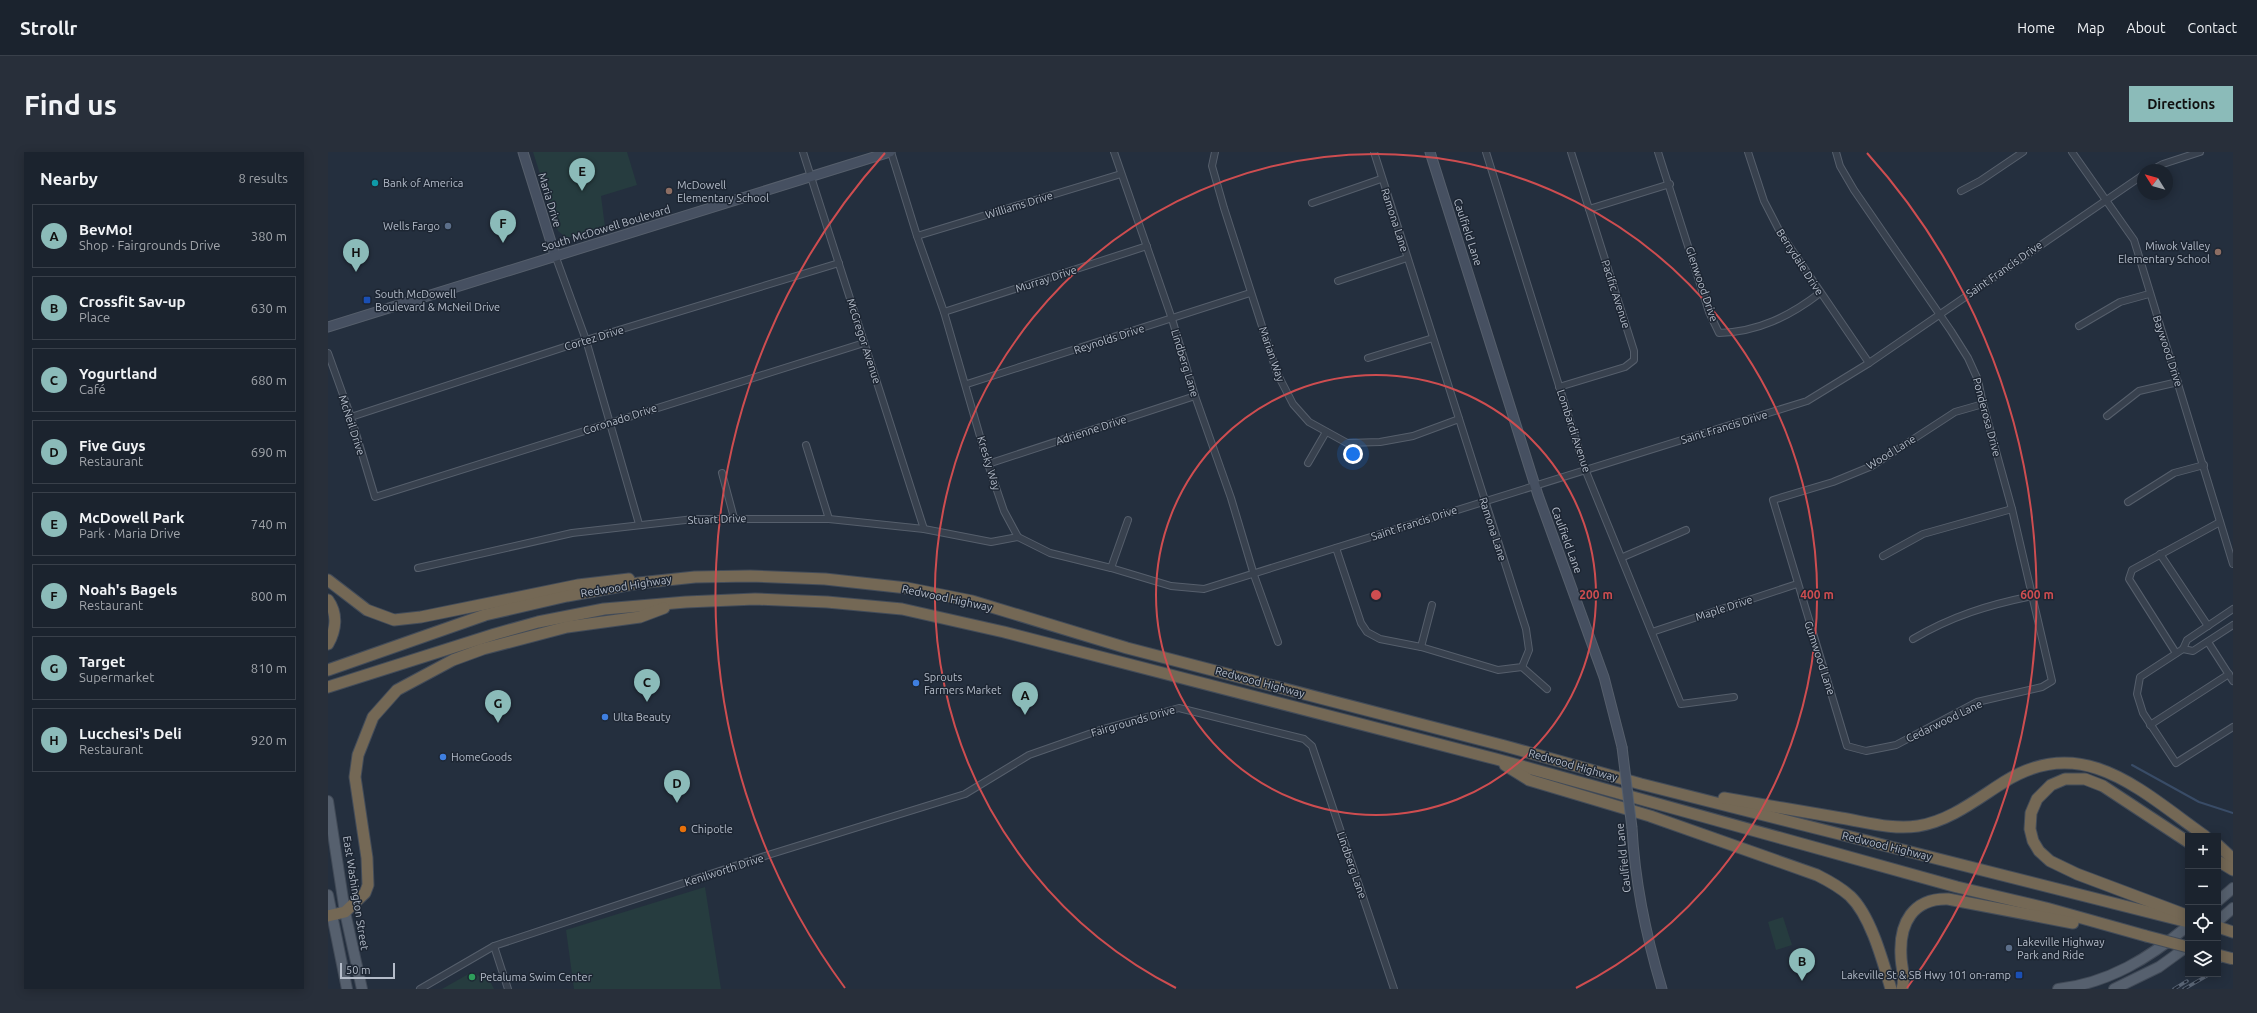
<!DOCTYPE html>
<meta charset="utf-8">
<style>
:root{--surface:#1b232e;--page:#282f3a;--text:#f1f3f6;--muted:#a0a4aa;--line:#39404a;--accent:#8bbbb9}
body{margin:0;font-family:Ubuntu,sans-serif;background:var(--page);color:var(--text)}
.controls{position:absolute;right:12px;bottom:12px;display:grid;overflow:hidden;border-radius:0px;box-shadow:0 2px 10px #0003}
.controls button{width:36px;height:36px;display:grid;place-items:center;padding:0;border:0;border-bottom:1px solid var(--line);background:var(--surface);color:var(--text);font:20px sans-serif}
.compass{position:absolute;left:1809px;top:12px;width:36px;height:36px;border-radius:50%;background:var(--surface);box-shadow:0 2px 10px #0003;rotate:307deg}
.scale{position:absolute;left:12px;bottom:10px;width:55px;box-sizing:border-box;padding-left:4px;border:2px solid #b4bcc9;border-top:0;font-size:11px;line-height:14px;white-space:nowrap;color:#b4bcc9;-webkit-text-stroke:3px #1d2633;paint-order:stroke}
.you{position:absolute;left:1025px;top:302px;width:14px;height:14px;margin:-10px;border:3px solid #fff;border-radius:50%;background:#1a73e8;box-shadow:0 0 0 6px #1a73e833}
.badge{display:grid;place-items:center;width:26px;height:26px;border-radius:50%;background:var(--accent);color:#111;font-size:13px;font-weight:700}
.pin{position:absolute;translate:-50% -33px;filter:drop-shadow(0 1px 2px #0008)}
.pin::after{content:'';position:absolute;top:21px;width:14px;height:12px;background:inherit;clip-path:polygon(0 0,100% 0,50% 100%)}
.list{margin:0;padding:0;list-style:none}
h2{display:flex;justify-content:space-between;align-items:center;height:52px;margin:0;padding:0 16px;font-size:17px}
h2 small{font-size:13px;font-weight:400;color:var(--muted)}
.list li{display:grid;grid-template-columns:26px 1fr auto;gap:12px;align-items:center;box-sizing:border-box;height:64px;margin:0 8px 8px;padding:0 8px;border:1px solid var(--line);border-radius:0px}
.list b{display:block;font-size:15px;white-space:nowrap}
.list p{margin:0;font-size:13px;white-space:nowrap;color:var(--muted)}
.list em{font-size:13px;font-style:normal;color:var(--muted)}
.icon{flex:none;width:22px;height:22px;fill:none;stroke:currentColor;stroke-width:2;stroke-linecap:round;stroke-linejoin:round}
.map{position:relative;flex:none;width:1905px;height:837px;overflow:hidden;border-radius:0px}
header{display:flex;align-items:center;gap:24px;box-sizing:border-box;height:56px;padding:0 20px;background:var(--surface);border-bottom:1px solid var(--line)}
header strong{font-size:19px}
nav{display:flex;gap:22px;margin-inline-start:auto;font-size:14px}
.intro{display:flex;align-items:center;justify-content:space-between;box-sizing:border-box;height:96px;padding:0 24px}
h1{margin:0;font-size:28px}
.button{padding:10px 18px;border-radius:0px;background:var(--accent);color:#111;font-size:14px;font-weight:700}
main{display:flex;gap:24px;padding:0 24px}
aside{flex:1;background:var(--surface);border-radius:0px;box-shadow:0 2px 10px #0003}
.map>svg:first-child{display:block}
.green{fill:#263c3f}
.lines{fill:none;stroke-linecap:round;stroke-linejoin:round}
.stream{stroke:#394c67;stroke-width:2}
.street-casing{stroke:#565f6c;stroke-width:8}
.secondary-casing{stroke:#565f6c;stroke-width:11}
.primary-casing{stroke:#414a57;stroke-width:12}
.highway-casing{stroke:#434c59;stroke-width:13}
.street{stroke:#38414e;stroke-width:6}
.secondary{stroke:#465061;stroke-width:9}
.primary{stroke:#56606e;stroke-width:10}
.highway{stroke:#746855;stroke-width:11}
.rail-casing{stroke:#5a6575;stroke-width:3.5}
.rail{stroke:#1d2633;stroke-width:2;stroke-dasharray:6;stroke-linecap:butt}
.secondary-bridge-casing{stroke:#565f6c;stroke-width:11;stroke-linecap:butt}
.highway-bridge-casing{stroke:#434c59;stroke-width:13;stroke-linecap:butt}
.secondary-bridge{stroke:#465061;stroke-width:9}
.highway-bridge{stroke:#746855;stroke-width:11}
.ring{fill:none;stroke:#ce4d50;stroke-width:2}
.culture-dot{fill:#0f9aa8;stroke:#1d2633;stroke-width:1.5}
.education-dot{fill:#8d6e63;stroke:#1d2633;stroke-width:1.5}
.service-dot{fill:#5c6f8a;stroke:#1d2633;stroke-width:1.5}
.transit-dot{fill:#1a4fb4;stroke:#1d2633;stroke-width:1.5}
.shop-dot{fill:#3f7fe0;stroke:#1d2633;stroke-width:1.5}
.food-dot{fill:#e8710a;stroke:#1d2633;stroke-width:1.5}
.leisure-dot{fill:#2e9e5b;stroke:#1d2633;stroke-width:1.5}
.labels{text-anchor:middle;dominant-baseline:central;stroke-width:3;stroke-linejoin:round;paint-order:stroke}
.poi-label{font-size:11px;fill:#b4bcc9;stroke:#1d2633;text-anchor:start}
.street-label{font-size:11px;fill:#b4bcc9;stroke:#1d2633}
.centre{fill:#ce4d50;stroke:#1d2633;stroke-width:2}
.ring-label{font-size:12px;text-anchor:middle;font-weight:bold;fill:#ce4d50;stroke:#1d2633;stroke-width:3;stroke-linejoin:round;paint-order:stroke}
</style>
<header>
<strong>Strollr</strong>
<nav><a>Home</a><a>Map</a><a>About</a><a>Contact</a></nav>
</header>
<div class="intro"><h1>Find us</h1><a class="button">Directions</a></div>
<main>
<aside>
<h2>Nearby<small>8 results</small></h2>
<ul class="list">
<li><span class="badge">A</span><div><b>BevMo!</b><p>Shop · Fairgrounds Drive</p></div><em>380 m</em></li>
<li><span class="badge">B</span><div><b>Crossfit Sav-up</b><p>Place</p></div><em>630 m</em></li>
<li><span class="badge">C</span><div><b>Yogurtland</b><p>Café</p></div><em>680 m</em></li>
<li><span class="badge">D</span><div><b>Five Guys</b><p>Restaurant</p></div><em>690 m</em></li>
<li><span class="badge">E</span><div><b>McDowell Park</b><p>Park · Maria Drive</p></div><em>740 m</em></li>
<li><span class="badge">F</span><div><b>Noah's Bagels</b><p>Restaurant</p></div><em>800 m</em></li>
<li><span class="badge">G</span><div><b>Target</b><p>Supermarket</p></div><em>810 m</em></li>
<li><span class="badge">H</span><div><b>Lucchesi's Deli</b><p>Restaurant</p></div><em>920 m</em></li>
</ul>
</aside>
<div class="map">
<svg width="1905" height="837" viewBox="0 0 1905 837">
<rect width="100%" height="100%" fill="#242f3e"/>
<g class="green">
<polygon points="205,0 299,0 309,33 273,44 277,75 239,86 230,79"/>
<polygon points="377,735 393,837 246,837 238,778"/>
<polygon points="1455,765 1464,793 1448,798 1440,770"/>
<polygon points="144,820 163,831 166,837 114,837"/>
</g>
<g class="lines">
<polyline class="stream" points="1804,613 1871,650 1905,661"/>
<g class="street-casing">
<g id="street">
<polyline points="475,0 596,377"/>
<polyline points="563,0 589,84 616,160 660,312 676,359 690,385 722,401 783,416 843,434 876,437 1479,249 1541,211 1815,23"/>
<polyline points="786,0 844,167 867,244 903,346 926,423 950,490"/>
<polyline points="887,0 884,14 896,56 949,221 965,252 981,270 1019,291 1052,290 1085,284 1131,267"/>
<polyline points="1158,0 1257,317 1353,552 1406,545"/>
<path d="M1330 0 1381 160 1391 181C1430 180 1462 164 1492 141"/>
<polyline points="1420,0 1436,49 1453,82 1541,211"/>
<polyline points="1508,0 1512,14 1526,38 1623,179 1640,206 1650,228 1655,252 1684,357 1724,529 1714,535 1649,550 1568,593 1538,599 1519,594 1445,348 1505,330 1544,314 1627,260 1655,252"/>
<polyline points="1744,0 1806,88 1905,412"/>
<polyline points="1824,18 1835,12 1872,0"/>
<polyline points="1633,39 1652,29 1695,0"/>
<polyline points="984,51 1053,27"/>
<polyline points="1261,57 1342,32"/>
<polyline points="589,84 793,22"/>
<polyline points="227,103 258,188 311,372"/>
<polyline points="1010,129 1079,106"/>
<polyline points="616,160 819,94"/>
<polyline points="1751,174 1792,150 1821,142"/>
<polyline points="0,201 23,265 47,345 536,191"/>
<polyline points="1040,206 1105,186"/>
<polyline points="639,232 922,141"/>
<polyline points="1231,235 1297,215 1306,208 1306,199 1243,0"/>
<polyline points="1779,264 1811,239 1850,230"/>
<polyline points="23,265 258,188 511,111"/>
<polyline points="478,293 501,367"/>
<polyline points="980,311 998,280"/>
<polyline points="660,312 867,244"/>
<polyline points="394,321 406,366"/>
<polyline points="1800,350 1846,321 1876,313"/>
<polyline points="1008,396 1033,471 1039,480 1052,487 1093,495 1170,518 1194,515 1201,498 1198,477 1046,0"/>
<polyline points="1832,402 1880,474"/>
<polyline points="1555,404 1595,382 1684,357"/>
<polyline points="1295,405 1358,378"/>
<polyline points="90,416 244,381 366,367 501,367 596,377 663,390 690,385"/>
<polyline points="783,416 800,368"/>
<polyline points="1905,457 1859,488 1855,497 1812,525 1809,542 1815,561 1848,611 1905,575"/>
<polyline points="1324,480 1469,432"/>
<path d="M1585 487C1624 464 1660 453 1704 444"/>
<polyline points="1880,490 1905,529"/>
<polyline points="1093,495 1104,453"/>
<polyline points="1855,497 1865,499 1905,473"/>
<polyline points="1848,501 1801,427 1804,418 1892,370"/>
<polyline points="1194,515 1219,537"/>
<polyline points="1822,573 1901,522"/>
<polyline points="166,794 180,837"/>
<polyline points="92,837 166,794 440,703 637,642 701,603 775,577 851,556 976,587 984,594 1066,837"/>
</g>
</g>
<g class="secondary-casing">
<g id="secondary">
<polyline points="195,0 227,103"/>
<polyline points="1102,0 1210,343 1276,525 1294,595"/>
<polyline points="0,175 562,0"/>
<path d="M1304 676C1307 732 1318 784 1334 837"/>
</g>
</g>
<g class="primary-casing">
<g id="primary">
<polyline points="0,649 17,760 34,837"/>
<polyline points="0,743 19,837"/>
<polyline points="1890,749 1905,736"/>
<polyline points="1890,769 1905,756"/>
<path d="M1730 837C1781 831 1821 806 1860 774"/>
<polyline points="1786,837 1831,815 1860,794"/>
</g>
</g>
<g class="highway-casing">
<g id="highway">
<polyline points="0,428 39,458 66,468 93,465 250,433 301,427"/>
<path d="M0 448C10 462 8 478 0 492"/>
<polyline points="0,518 157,463 239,444 311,431 367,425 422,424 497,427 579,436 644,449 799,496 1177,594 1313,632 1860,770"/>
<polyline points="0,535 167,482 210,470 276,457 358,450 427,447 499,450 574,457 676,480 1168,607 1629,735 1718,756 1818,784"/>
<path d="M1177 613 1201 628 1322 664 1489 723C1501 729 1512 735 1522 744 1543 764 1555 810 1563 837"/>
<path d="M1396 646C1435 653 1474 659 1513 666 1538 670 1565 678 1590 674 1622 669 1649 647 1676 630 1755 580 1813 639 1877 684"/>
<polyline points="1890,693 1905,707"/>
<polyline points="1890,709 1905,718"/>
<polyline points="1858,763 1749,722 1722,709 1711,699 1705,689 1702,677 1703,661 1709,647 1723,633 1737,627 1757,627 1775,634 1860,690"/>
<polyline points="0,764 17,760 37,741 40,733 39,706 27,625 30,603 45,565 69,538 125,508 155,497 239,475 312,465 336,456"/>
<polyline points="1890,775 1905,780"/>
<path d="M1574 837C1578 826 1573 815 1573 804 1571 771 1585 746 1620 747L1745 771"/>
</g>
</g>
<use href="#street" class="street"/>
<use href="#secondary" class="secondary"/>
<use href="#primary" class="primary"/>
<use href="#highway" class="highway"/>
<g class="rail-casing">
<g id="rail">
<polyline points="1890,811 1905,802"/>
<polyline points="1846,837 1859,829"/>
<polyline points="1856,837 1882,822"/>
</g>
</g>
<use href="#rail" class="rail"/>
<g class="secondary-bridge-casing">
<polyline id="secondary-bridge" points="1294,595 1304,676"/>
</g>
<g class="highway-bridge-casing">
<g id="highway-bridge">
<polyline points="1818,784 1860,795"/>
<polyline points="1890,803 1905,807"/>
</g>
</g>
<use href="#secondary-bridge" class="secondary-bridge"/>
<use href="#highway-bridge" class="highway-bridge"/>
</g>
<g class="ring">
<circle cx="1048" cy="443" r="220"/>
<path d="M848 836A441 441 0 1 1 1248 836"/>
<path d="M517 836A661 661 0 0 1 557 1M1539 1A661 661 0 0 1 1579 836"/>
</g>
<circle class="culture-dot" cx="47" cy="31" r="4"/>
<g class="education-dot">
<circle cx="341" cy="39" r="4"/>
<circle cx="1890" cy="100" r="4"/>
</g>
<g class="service-dot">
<circle cx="120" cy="74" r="4"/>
<circle cx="1681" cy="796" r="4"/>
</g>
<g class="transit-dot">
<rect x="35" y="144" width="8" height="8" rx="2"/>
<rect x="1687" y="819" width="8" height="8" rx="2"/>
</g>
<g class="shop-dot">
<circle cx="588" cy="531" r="4"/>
<circle cx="277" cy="565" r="4"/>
<circle cx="115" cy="605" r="4"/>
</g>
<circle class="food-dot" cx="355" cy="677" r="4"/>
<circle class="leisure-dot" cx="144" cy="825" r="4"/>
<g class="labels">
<g class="poi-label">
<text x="55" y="31">Bank of America</text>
<text x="349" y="33">McDowell<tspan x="349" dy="13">Elementary School</tspan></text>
<text x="112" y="74" text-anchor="end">Wells Fargo</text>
<text x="1882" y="94" text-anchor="end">Miwok Valley<tspan x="1882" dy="13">Elementary School</tspan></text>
<text x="47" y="142">South McDowell<tspan x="47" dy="13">Boulevard &amp; McNeil Drive</tspan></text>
<text x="596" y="525">Sprouts<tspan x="596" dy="13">Farmers Market</tspan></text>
<text x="285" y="565">Ulta Beauty</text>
<text x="123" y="605">HomeGoods</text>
<text x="363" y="677">Chipotle</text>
<text x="1689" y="790">Lakeville Highway<tspan x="1689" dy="13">Park and Ride</tspan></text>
<text x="1683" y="823" text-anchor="end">Lakeville St &amp; SB Hwy 101 on-ramp</text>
<text x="152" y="825">Petaluma Swim Center</text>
</g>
<g class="street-label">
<text transform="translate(222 48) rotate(73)">Maria Drive</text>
<text transform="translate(691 53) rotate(-17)">Williams Drive</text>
<text transform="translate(1067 68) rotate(72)">Ramona Lane</text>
<text transform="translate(278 76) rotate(-17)">South McDowell Boulevard</text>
<text transform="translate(1140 80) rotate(72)">Caulfield Lane</text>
<text transform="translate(1472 110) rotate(57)">Berrydale Drive</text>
<text transform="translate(1676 117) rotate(-35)">Saint Francis Drive</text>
<text transform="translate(718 127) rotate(-18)">Murray Drive</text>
<text transform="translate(1374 132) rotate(71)">Glenwood Drive</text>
<text transform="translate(1288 142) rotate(72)">Pacific Avenue</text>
<text transform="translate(266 186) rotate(-17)">Cortez Drive</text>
<text transform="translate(781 187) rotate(-18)">Reynolds Drive</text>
<text transform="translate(536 189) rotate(72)">McGregor Avenue</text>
<text transform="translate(1840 199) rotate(72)">Baywood Drive</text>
<text transform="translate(944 202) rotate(71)">Marian Way</text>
<text transform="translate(857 211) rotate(73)">Lindberg Lane</text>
<text transform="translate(1659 265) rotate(75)">Ponderosa Drive</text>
<text transform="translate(292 267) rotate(-18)">Coronado Drive</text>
<text transform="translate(24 273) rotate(72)">McNeil Drive</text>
<text transform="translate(1396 275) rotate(-17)">Saint Francis Drive</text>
<text transform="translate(763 278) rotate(-18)">Adrienne Drive</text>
<text transform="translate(1246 279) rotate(72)">Lombardi Avenue</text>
<text transform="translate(1563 300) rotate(-32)">Wood Lane</text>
<text transform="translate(661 311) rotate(73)">Kresky Way</text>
<text transform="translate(389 367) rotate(-2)">Stuart Drive</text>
<text transform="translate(1086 371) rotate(-18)">Saint Francis Drive</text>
<text transform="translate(1165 377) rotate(72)">Ramona Lane</text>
<text transform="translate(1239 388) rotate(70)">Caulfield Lane</text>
<text transform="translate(298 434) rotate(-9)">Redwood Highway</text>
<text transform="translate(619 446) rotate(12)">Redwood Highway</text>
<text transform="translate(1396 456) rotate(-18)">Maple Drive</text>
<text transform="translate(1492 506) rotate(72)">Gumwood Lane</text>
<text transform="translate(932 530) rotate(15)">Redwood Highway</text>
<text transform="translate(805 569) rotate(-16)">Fairgrounds Drive</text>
<text transform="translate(1616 569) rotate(-26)">Cedarwood Lane</text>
<text transform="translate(1245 613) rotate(16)">Redwood Highway</text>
<text transform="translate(1559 694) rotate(14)">Redwood Highway</text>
<text transform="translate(1295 706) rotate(-96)">Caulfield Lane</text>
<text transform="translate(1024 713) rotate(71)">Lindberg Lane</text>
<text transform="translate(396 718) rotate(-18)">Kenilworth Drive</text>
<text transform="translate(28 741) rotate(81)">East Washington Street</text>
</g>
</g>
<circle cx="1048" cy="443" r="6" class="centre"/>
<g class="ring-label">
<text x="1268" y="447">200 m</text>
<text x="1489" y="447">400 m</text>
<text x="1709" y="447">600 m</text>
</g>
</svg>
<div class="controls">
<button>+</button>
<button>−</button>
<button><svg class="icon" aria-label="locate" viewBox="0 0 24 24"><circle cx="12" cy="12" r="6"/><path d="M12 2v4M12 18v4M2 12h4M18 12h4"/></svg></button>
<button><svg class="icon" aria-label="layers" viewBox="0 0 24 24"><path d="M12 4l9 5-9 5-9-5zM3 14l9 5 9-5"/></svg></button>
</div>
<svg class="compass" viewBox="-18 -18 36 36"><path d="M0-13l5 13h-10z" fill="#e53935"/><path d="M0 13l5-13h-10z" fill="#a0a4aa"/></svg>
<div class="scale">50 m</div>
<div class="you"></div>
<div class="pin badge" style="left:697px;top:563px">A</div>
<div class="pin badge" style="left:1474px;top:829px">B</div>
<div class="pin badge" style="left:319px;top:550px">C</div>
<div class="pin badge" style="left:349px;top:651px">D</div>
<div class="pin badge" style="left:254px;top:39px">E</div>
<div class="pin badge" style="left:175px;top:91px">F</div>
<div class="pin badge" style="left:170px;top:571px">G</div>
<div class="pin badge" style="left:28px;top:120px">H</div>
</div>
</main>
